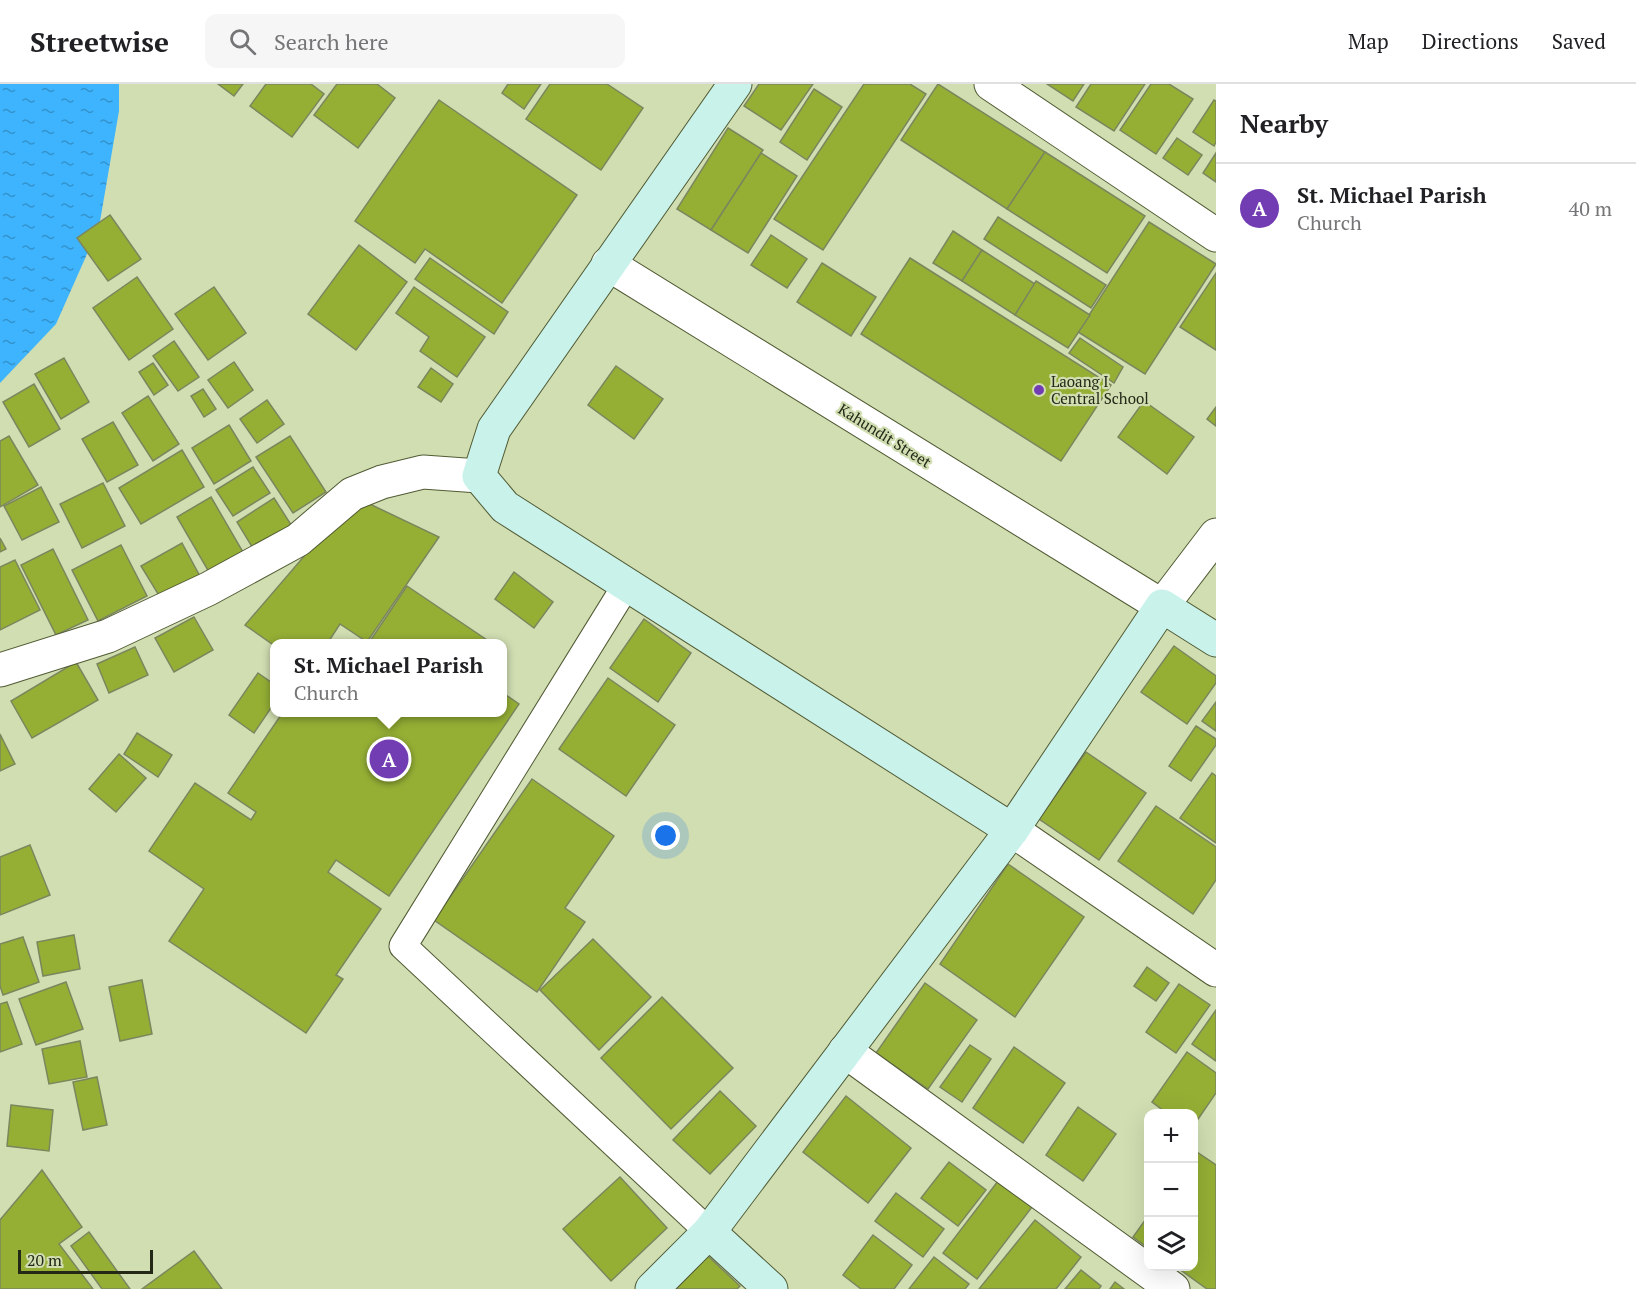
<!DOCTYPE html>
<meta charset="utf-8">
<style>
:root{--surface:#fff;--page:#f6f6f6;--text:#202124;--muted:#757577;--line:#e0e0e0;--accent:#723cb3}
body{margin:0;font-family:"PT Serif",serif;background:var(--page);color:var(--text)}
.controls{position:absolute;right:18px;bottom:18px;display:grid;overflow:hidden;border-radius:12px;box-shadow:0 6px 24px #0002}
.controls button{width:54px;height:54px;display:grid;place-items:center;padding:0;border:0;border-bottom:2px solid var(--line);background:var(--surface);color:var(--text);font:30px sans-serif}
.scale{position:absolute;left:18px;bottom:15px;width:135px;box-sizing:border-box;padding-left:6px;border:3px solid #232817;border-top:0;font-size:16px;line-height:21px;white-space:nowrap;color:#232817;-webkit-text-stroke:4px #d1deb2;paint-order:stroke}
.you{position:absolute;left:666px;top:752px;width:21px;height:21px;margin:-15px;border:4px solid #fff;border-radius:50%;background:#1a73e8;box-shadow:0 0 0 9px #1a73e833}
.badge{display:grid;place-items:center;width:39px;height:39px;border-radius:50%;background:var(--accent);color:#fff;font-size:20px;font-weight:700}
.pin{position:absolute;translate:-50% -50%;border:3px solid #fff;box-shadow:0 2px 6px #0006}
.popup{position:absolute;left:270px;top:555px;width:237px;height:78px;box-sizing:border-box;display:grid;place-content:center;border-radius:12px;background:var(--surface);filter:drop-shadow(0 2px 4px #0005);font-size:20px;white-space:nowrap;color:var(--muted)}
.popup b{font-size:22px;color:var(--text)}
.popup::after{content:'';position:absolute;left:50%;top:100%;margin-left:-12px;border:12px solid transparent;border-top-color:var(--surface)}
.list{margin:0;padding:0;list-style:none}
h2{display:flex;justify-content:space-between;align-items:center;height:78px;margin:0;padding:0 24px;font-size:26px}
h2 small{font-size:20px;font-weight:400;color:var(--muted)}
.list li{display:grid;grid-template-columns:39px 1fr auto;gap:18px;align-items:center;box-sizing:border-box;height:90px;padding:0 24px;border-top:2px solid var(--line)}
.list b{display:block;font-size:22px;white-space:nowrap}
.list p{margin:0;font-size:20px;white-space:nowrap;color:var(--muted)}
.list em{font-size:20px;font-style:normal;color:var(--muted)}
.icon{flex:none;width:33px;height:33px;fill:none;stroke:currentColor;stroke-width:2;stroke-linecap:round;stroke-linejoin:round}
.map{position:relative;flex:none;width:1216px;height:1205px;overflow:hidden}
header{display:flex;align-items:center;gap:36px;box-sizing:border-box;height:84px;padding:0 30px;background:var(--surface);border-bottom:2px solid var(--line)}
header strong{font-size:28px}
nav{display:flex;gap:33px;margin-inline-start:auto;font-size:21px}
.search{width:420px;height:54px;background:var(--page);display:flex;align-items:center;gap:15px;box-sizing:border-box;padding:0 21px;border-radius:12px;color:var(--muted);font-size:22px}
main{display:flex}
aside{flex:1;background:var(--surface)}
.map>svg:first-child{display:block}
.water{fill:url(#water-ripples)}
.building{fill:#95af35;stroke:#7b865d;stroke-width:1.5}
.lines{fill:none;stroke-linecap:round;stroke-linejoin:round}
.lane-casing{stroke:#515b34;stroke-width:29}
.street-casing{stroke:#515b34;stroke-width:35}
.secondary-casing{stroke:#515b34;stroke-width:35}
.lane{stroke:#fff;stroke-width:27}
.street{stroke:#fff;stroke-width:33}
.secondary{stroke:#c9f2eb;stroke-width:33}
.poi-dot{fill:#723cb3;stroke:#d1deb2;stroke-width:2}
.labels{text-anchor:middle;dominant-baseline:central;stroke-width:4.5;stroke-linejoin:round;paint-order:stroke}
.poi-label{font-size:15px;fill:#232817;stroke:#d1deb2;text-anchor:start}
.street-label{font-size:15px;fill:#232817;stroke:#d1deb2}
</style>
<header>
<strong>Streetwise</strong>
<div class="search"><svg class="icon" aria-label="search" viewBox="0 0 24 24"><circle cx="10" cy="10" r="6"/><path d="M15 15l6 6"/></svg>Search here</div>
<nav><a>Map</a><a>Directions</a><a>Saved</a></nav>
</header>
<main>
<div class="map">
<svg width="1216" height="1205" viewBox="0 0 1216 1205">
<defs>
<pattern id="water-ripples" width="26" height="14" patternUnits="userSpaceOnUse" patternTransform="scale(1.5)"><rect width="26" height="14" fill="#3db4fd"/><path d="M2 4q2-2 4 0t4 0M15 11q2-2 4 0t4 0" fill="none" stroke="#3392cc"/></pattern>
</defs>
<rect width="100%" height="100%" fill="#d1deb2"/>
<polygon class="water" points="0,0 119,0 119,27 99,143 56,240 0,299"/>
<g class="building">
<polygon points="218,0 243,0 234,12"/>
<polygon points="266,0 311,0 324,10 292,53 250,22"/>
<polygon points="337,0 377,0 395,14 358,64 314,31"/>
<polygon points="508,0 541,0 524,25 502,9"/>
<polygon points="550,0 607,0 643,24 601,86 526,35"/>
<polygon points="759,0 813,0 781,46 744,22"/>
<polygon points="864,0 910,0 926,10 823,166 774,135"/>
<polygon points="938,0 1045,68 1007,125 901,56"/>
<polygon points="1047,0 1084,0 1073,17"/>
<polygon points="1091,0 1145,0 1114,47 1076,23"/>
<polygon points="1151,0 1169,0 1193,15 1156,70 1120,46"/>
<polygon points="814,5 842,23 807,76 780,58"/>
<polygon points="439,16 577,111 502,219 425,165 415,179 355,137"/>
<polygon points="1214,16 1216,17 1216,58 1214,62 1193,48"/>
<polygon points="728,44 763,66 711,146 677,125"/>
<polygon points="1177,54 1202,71 1188,91 1163,74"/>
<polygon points="1045,68 1145,132 1107,189 1007,125"/>
<polygon points="761,69 797,92 748,169 711,146"/>
<polygon points="1216,69 1216,98 1203,89"/>
<polygon points="110,131 141,175 108,197 77,154"/>
<polygon points="998,133 1106,201 1091,224 984,155"/>
<polygon points="1149,138 1216,180 1145,290 1078,248"/>
<polygon points="953,147 982,166 962,197 933,179"/>
<polygon points="771,151 807,175 787,204 751,181"/>
<polygon points="359,161 407,198 356,266 308,230"/>
<polygon points="982,166 1035,200 1015,231 962,197"/>
<polygon points="430,174 508,228 494,250 415,195"/>
<polygon points="910,174 1111,301 1061,377 861,250"/>
<polygon points="822,179 876,213 851,252 797,218"/>
<polygon points="1216,189 1216,266 1180,243"/>
<polygon points="137,193 173,245 129,276 93,224"/>
<polygon points="1036,197 1090,231 1068,264 1015,231"/>
<polygon points="214,203 246,249 208,276 175,230"/>
<polygon points="414,203 485,253 457,293 420,267 429,253 396,229"/>
<polygon points="1080,254 1123,283 1114,299 1069,269"/>
<polygon points="174,257 199,293 178,307 153,272"/>
<polygon points="64,274 89,318 61,335 35,290"/>
<polygon points="234,278 253,306 228,324 208,296"/>
<polygon points="153,279 168,301 154,311 139,288"/>
<polygon points="616,282 663,315 634,355 588,321"/>
<polygon points="431,284 453,300 441,318 418,303"/>
<polygon points="34,300 60,345 29,363 3,318"/>
<polygon points="203,305 216,325 204,333 191,312"/>
<polygon points="148,312 179,360 153,377 122,329"/>
<polygon points="267,316 284,340 257,359 240,335"/>
<polygon points="1144,317 1194,353 1167,390 1118,353"/>
<polygon points="1216,323 1216,342 1207,335"/>
<polygon points="113,338 138,381 107,398 82,355"/>
<polygon points="229,341 251,377 214,400 192,364"/>
<polygon points="9,352 38,401 0,423 0,357"/>
<polygon points="290,352 326,408 293,429 256,373"/>
<polygon points="182,366 204,403 141,440 119,404"/>
<polygon points="253,383 270,409 233,432 216,406"/>
<polygon points="103,399 125,442 82,464 60,420"/>
<polygon points="41,403 59,438 22,456 4,422"/>
<polygon points="211,413 247,475 213,495 177,433"/>
<polygon points="355,413 439,453 367,558 340,540 327,560 275,560 275,562 245,541"/>
<polygon points="274,414 295,447 257,471 237,438"/>
<polygon points="0,454 6,465 0,468"/>
<polygon points="182,459 202,496 163,518 141,482"/>
<polygon points="121,461 147,512 98,537 72,486"/>
<polygon points="53,465 88,536 56,551 21,481"/>
<polygon points="15,476 40,526 0,546 0,483"/>
<polygon points="514,488 553,518 534,544 495,515"/>
<polygon points="407,502 487,556 485,560 368,560"/>
<polygon points="194,533 213,566 174,588 155,554"/>
<polygon points="644,535 691,569 658,618 610,584"/>
<polygon points="1174,562 1216,592 1216,599 1187,640 1141,608"/>
<polygon points="135,563 148,591 109,609 97,580"/>
<polygon points="76,578 98,616 32,654 11,617"/>
<polygon points="258,589 275,601 275,618 254,649 229,631"/>
<polygon points="608,594 675,641 626,712 559,665"/>
<polygon points="503,609 519,620 389,812 336,776 328,788 381,825 336,891 343,895 306,949 169,857 204,805 149,767 195,699 251,736 256,728 228,709 283,628 503,628"/>
<polygon points="1216,618 1216,647 1202,637"/>
<polygon points="1196,642 1216,655 1216,661 1191,697 1169,682"/>
<polygon points="137,649 172,671 158,693 124,670"/>
<polygon points="0,650 15,680 0,687"/>
<polygon points="1086,668 1146,709 1099,776 1039,735"/>
<polygon points="119,670 146,694 116,728 89,705"/>
<polygon points="1212,689 1216,692 1216,759 1180,734"/>
<polygon points="532,695 614,752 565,824 585,838 537,908 434,836"/>
<polygon points="1156,722 1216,763 1216,796 1193,830 1118,777"/>
<polygon points="30,761 50,811 0,831 0,773"/>
<polygon points="1008,780 1084,833 1015,933 940,880"/>
<polygon points="74,851 80,885 43,892 37,858"/>
<polygon points="23,853 39,898 3,911 0,902 0,860"/>
<polygon points="593,855 651,913 599,966 540,906"/>
<polygon points="1147,883 1169,899 1156,917 1134,902"/>
<polygon points="142,896 152,950 120,957 109,903"/>
<polygon points="66,898 83,945 36,961 19,915"/>
<polygon points="925,899 977,936 928,1005 876,969"/>
<polygon points="1179,900 1210,921 1176,969 1146,948"/>
<polygon points="662,913 733,984 671,1045 601,974"/>
<polygon points="7,918 22,960 0,968 0,920"/>
<polygon points="1216,926 1216,977 1192,960"/>
<polygon points="80,957 87,993 49,1000 42,965"/>
<polygon points="970,961 991,975 962,1018 940,1003"/>
<polygon points="1014,963 1065,999 1023,1059 973,1024"/>
<polygon points="1187,968 1216,989 1216,1009 1194,1041 1194,1030 1168,1030 1152,1018"/>
<polygon points="97,993 107,1041 83,1046 73,998"/>
<polygon points="720,1007 756,1042 710,1090 673,1056"/>
<polygon points="846,1012 911,1064 868,1119 803,1068"/>
<polygon points="11,1021 53,1026 49,1067 7,1062"/>
<polygon points="1078,1023 1116,1050 1083,1097 1046,1071"/>
<polygon points="1194,1066 1216,1081 1216,1205 1207,1205 1175,1182 1194,1182"/>
<polygon points="949,1078 986,1106 958,1142 921,1114"/>
<polygon points="42,1086 82,1143 59,1160 93,1205 0,1205 0,1136"/>
<polygon points="620,1093 667,1144 611,1197 563,1145"/>
<polygon points="998,1097 1032,1123 977,1195 943,1169"/>
<polygon points="896,1109 944,1145 923,1173 875,1137"/>
<polygon points="1148,1132 1148,1164 1133,1153"/>
<polygon points="1035,1136 1081,1173 1056,1205 979,1205"/>
<polygon points="89,1148 130,1205 102,1205 71,1162"/>
<polygon points="873,1151 912,1181 894,1205 861,1205 843,1191"/>
<polygon points="194,1167 222,1205 142,1205"/>
<polygon points="708,1172 740,1202 737,1205 676,1205"/>
<polygon points="934,1173 969,1200 965,1205 909,1205"/>
<polygon points="1081,1186 1101,1202 1099,1205 1065,1205"/>
<polygon points="1115,1198 1124,1205 1110,1205"/>
</g>
<g class="lines">
<g class="lane-casing">
<polyline id="lane" points="627,500 403,862 709,1148"/>
</g>
<g class="street-casing">
<g id="street">
<polyline points="991,0 1216,151"/>
<polyline points="608,180 1162,522 1216,451"/>
<polyline points="0,586 108,552 208,505 298,456 352,410 382,398 423,388 479,392"/>
<polyline points="1012,746 1216,886"/>
<polyline points="845,967 1173,1205"/>
</g>
</g>
<g class="secondary-casing">
<g id="secondary">
<polyline points="735,0 494,345 479,392 505,423 1012,746"/>
<polyline points="709,1148 771,1205"/>
<polyline points="652,1205 709,1148 1012,746 1162,522 1216,556"/>
</g>
</g>
<use href="#lane" class="lane"/>
<use href="#street" class="street"/>
<use href="#secondary" class="secondary"/>
</g>
<circle class="poi-dot" cx="1039" cy="306" r="6"/>
<g class="labels">
<g class="poi-label">
<text x="1051" y="297">Laoang I<tspan x="1051" dy="17">Central School</tspan></text>
</g>
<g class="street-label">
<text transform="translate(885 351) rotate(32)">Kahundit Street</text>
</g>
</g>
</svg>
<div class="controls">
<button>+</button>
<button>−</button>
<button><svg class="icon" aria-label="layers" viewBox="0 0 24 24"><path d="M12 4l9 5-9 5-9-5zM3 14l9 5 9-5"/></svg></button>
</div>
<div class="scale">20 m</div>
<div class="you"></div>
<div class="pin badge" style="left:389px;top:675px">A</div>
<div class="popup"><b>St. Michael Parish</b>Church</div>
</div>
<aside>
<h2>Nearby<small></small></h2>
<ul class="list">
<li><span class="badge">A</span><div><b>St. Michael Parish</b><p>Church</p></div><em>40 m</em></li>
</ul>
</aside>
</main>
